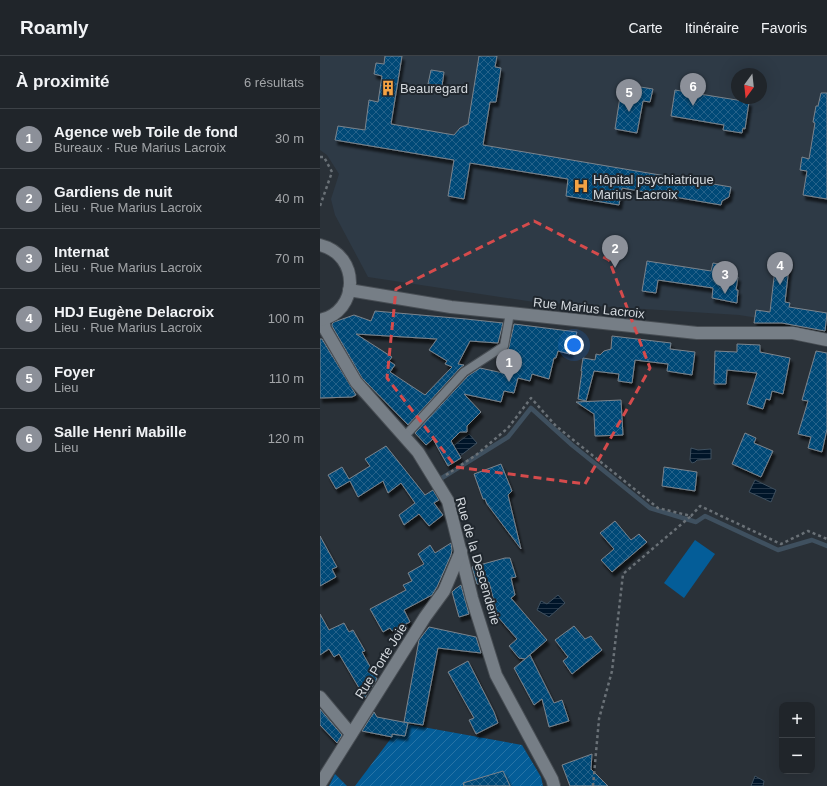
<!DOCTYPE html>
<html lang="fr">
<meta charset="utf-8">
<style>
:root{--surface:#20252a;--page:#282d32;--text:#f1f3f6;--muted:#a2a5a8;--line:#3d4247;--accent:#8c9099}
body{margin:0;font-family:Helvetica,sans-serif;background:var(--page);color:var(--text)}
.controls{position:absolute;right:12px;bottom:12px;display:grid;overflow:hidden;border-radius:8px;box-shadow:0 4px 16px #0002}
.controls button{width:36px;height:36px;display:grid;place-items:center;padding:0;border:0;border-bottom:1px solid var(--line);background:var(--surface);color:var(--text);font:20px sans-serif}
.compass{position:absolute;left:411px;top:12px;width:36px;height:36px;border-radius:50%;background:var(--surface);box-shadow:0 4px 16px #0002;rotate:195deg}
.you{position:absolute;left:254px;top:289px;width:14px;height:14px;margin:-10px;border:3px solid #fff;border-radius:50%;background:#1a73e8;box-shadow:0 0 0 6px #1a73e833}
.badge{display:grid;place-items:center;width:26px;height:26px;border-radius:50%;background:var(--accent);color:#fff;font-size:13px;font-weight:700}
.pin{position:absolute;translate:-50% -33px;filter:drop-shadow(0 1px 2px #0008)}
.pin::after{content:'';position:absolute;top:21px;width:14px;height:12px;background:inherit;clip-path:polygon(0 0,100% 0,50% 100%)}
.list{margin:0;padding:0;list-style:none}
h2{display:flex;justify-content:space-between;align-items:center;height:52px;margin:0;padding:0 16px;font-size:17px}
h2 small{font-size:13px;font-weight:400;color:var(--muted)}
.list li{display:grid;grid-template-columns:26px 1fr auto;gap:12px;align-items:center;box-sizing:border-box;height:60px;padding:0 16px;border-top:1px solid var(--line)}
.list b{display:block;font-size:15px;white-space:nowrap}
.list p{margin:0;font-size:13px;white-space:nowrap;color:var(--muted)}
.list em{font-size:13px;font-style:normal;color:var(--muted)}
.map{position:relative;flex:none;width:507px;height:730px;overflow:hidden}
header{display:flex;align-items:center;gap:24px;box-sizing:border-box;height:56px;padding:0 20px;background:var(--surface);border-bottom:1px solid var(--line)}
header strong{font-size:19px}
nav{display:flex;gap:22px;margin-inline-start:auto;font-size:14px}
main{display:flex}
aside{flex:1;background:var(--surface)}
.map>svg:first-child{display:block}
.built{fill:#2e3a46;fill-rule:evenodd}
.green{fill:#045d98}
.garden{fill:url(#garden-furrows)}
.water{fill:url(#water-rules);stroke:#3f505f}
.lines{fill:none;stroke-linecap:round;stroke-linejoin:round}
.stream{stroke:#3f505f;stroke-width:4.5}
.building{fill:url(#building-cross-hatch);stroke:#7b848c;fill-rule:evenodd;filter:url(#shadow)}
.lane-casing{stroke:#484e54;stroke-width:10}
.street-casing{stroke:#484e54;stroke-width:14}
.secondary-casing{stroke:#484e54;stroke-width:14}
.path{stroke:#6a7177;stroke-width:2.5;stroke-dasharray:3 3;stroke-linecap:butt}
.lane{stroke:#767e86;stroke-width:8}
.street{stroke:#767e86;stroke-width:12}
.secondary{stroke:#767e86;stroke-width:12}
.marked{fill:none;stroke:#d54b4c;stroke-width:3;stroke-dasharray:8 5;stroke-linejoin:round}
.labels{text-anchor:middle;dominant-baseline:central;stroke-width:4;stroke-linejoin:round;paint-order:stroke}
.poi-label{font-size:13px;fill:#d3d8dd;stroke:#20272e;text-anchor:start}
.street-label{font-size:13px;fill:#d3d8dd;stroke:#20272e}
</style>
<header>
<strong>Roamly</strong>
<nav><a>Carte</a><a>Itinéraire</a><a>Favoris</a></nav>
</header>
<main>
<aside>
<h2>À proximité<small>6 résultats</small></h2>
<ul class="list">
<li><span class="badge">1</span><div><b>Agence web Toile de fond</b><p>Bureaux · Rue Marius Lacroix</p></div><em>30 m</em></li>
<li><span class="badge">2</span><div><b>Gardiens de nuit</b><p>Lieu · Rue Marius Lacroix</p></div><em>40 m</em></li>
<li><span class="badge">3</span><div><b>Internat</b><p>Lieu · Rue Marius Lacroix</p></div><em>70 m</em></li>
<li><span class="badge">4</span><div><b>HDJ Eugène Delacroix</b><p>Lieu · Rue Marius Lacroix</p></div><em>100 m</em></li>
<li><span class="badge">5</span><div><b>Foyer</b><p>Lieu</p></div><em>110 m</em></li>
<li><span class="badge">6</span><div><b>Salle Henri Mabille</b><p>Lieu</p></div><em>120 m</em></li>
</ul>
</aside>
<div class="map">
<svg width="507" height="730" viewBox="0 0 507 730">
<defs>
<pattern id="garden-furrows" width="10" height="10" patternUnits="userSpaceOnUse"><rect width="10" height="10" fill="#045d98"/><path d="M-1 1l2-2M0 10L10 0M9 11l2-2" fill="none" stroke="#2874a6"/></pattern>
<pattern id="water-rules" width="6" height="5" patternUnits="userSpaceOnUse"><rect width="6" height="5" fill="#001529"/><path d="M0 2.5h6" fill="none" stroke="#243648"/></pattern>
<pattern id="building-cross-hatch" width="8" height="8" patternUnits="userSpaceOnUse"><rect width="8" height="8" fill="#044877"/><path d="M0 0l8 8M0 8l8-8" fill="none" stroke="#28628a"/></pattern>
<filter id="shadow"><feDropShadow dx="2.5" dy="4.5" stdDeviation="1" flood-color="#0009"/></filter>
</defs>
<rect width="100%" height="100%" fill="#2a3138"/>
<path class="built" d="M0 0H507V273L419 259 214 246 48 221 15 159 11 143 19 118 7 99 0 94ZM417 18H441V42H417Z"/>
<polygon class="green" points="375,484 395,498 364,542 344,527"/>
<g class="garden">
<polygon points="75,666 202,689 221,721 223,730 35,730 72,681"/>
<polygon points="15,718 27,730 9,730"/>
</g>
<g class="water">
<polygon points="149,378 157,387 140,400 132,391"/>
<polygon points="371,392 378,394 391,393 391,403 377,404 375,406 372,407 370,404"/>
<polygon points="435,424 456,434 451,446 429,436"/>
<polygon points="238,539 245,547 229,561 217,554 221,545 227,548"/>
<polygon points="435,720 444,725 443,730 431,730"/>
</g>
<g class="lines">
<polyline class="stream" points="117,425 188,381 211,352 252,389 330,452 376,466 385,460 458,494 492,484 507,490"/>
</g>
<g class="building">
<polygon points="65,0 82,0 71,68 134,79 140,72 148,68 159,0 177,0 175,11 181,12 176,46 170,46 163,89 411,131 409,141 402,145 401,149 302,132 299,149 246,140 248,123 150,107 144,143 128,140 134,104 15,84 18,70 45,74 49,44 58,46 62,20 54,18 56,7 64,8"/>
<polygon points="111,14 124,16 122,30 108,28"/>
<polygon points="302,28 333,33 330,46 323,45 317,77 295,73"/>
<polygon points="355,34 429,46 425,73 423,72 422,77 403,74 404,69 351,60"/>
<polygon points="501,37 507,37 507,143 483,139 487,115 480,114 482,101 489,103 495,67 493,66 496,50 498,50"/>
<polygon points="460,201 470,202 465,246 470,247 469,251 507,257 505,275 462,267 434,267 436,254 450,256 456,204"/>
<polygon points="327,205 391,215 393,207 410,210 408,220 418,221 416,234 418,234 417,247 392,242 393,232 338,224 336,237 322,235"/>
<path d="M55 255 146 263 183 267 178 287 150 285 138 308 144 309 140 312 88 369 42 322 12 270V268L14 266 34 259 51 265ZM36 278 117 283 109 294 127 305 125 308 132 311 105 339 70 316 75 309 69 305 72 301Z"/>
<polygon points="194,268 257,276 250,298 238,295 236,302 234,302 229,323 212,318 210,325 198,322 194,337 184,335 181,346 144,338 161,356 147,370 147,376 140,376 131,385 141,402 128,410 113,383 106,389 95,377 148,320 160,312 183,317"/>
<polygon points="292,280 351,287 350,293 375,296 372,319 347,315 348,308 315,304 312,327 298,325 299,318 274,315 266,345 258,343 262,315 261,315 263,302 275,304 276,298 280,299 284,295 291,293"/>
<polygon points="0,283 2,283 36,339 32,341 0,342"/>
<polygon points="417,288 440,289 440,296 470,302 463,338 452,335 450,344 446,343 443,353 427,348 437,317 407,314 406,328 394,328 395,295 417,296"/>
<polygon points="496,295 507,297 507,373 502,396 488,392 491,381 478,378 488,345 482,344"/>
<polygon points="301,344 303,379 275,380 274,358 256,346"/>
<polygon points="425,377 436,382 434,387 453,395 441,421 412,408"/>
<polygon points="66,390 105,439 113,434 119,444 114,447 123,459 109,470 99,458 84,469 79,459 95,447 81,427 68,437 63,425 38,441 30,425 16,433 8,419 22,411 29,423 50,410 45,403"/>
<polygon points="181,408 192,435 188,439 201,493 167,448 165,443 163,443 154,418"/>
<polygon points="344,411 377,416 375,435 342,430"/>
<polygon points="295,465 311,484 319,478 327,486 292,516 281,504 294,493 280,477"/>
<polygon points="0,480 17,511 12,513 16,521 0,530"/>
<polygon points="131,487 132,494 131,499 117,531 112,539 84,554 90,566 72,575 70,572 63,576 50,553 86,534 83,529 92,525 88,517 104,508 98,498 110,489 115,497"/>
<polygon points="185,502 190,502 196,521 191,522 195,539 191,542 227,584 205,603 199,602 189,590 197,583 178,561 169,526 157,528 152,511"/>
<polygon points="141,529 149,558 139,561 132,536 135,533"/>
<polygon points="0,558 9,574 24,567 29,576 33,574 45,595 42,596 57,623 45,642 19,598 14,601 9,593 0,599"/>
<polygon points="254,570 265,583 271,580 282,594 252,618 243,605 248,601 235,584"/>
<polygon points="109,571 156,581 161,597 118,592 103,669 84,666 99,584"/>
<polygon points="210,599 234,647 242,644 249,665 229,671 222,643 214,649 194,612"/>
<polygon points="148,605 174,656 178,667 156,678 149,664 154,662 128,616"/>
<polygon points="0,653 22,679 17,687 0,669"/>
<polygon points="54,656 57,661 88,667 85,680 72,678 72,681 42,675"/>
<polygon points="272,698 271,713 288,730 250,730 242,709"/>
<polygon points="183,715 190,730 144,730 143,727"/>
</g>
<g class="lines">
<g class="lane-casing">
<polyline id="lane" points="84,381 144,316 184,290 190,257"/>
</g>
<g class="street-casing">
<g id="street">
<polyline points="3,264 5,273 36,326 98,396 128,445 152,542 176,619 232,723 234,730"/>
<polyline points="0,641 31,678"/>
<polyline points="0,728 105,561 124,535 141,495"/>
</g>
</g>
<g class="secondary-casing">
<g id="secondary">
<path d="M0 189C41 199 39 256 0 264"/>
<polyline points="29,234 131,251 190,257 377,277 473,277 507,284"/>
</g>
</g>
<g class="path">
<polyline points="0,101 4,101 12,116 0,150"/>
<polyline points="126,419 156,399 188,372 211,342 236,370 338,452 371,460 380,450 461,488 488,475 507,483"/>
<polyline points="273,730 279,663 292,615 303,518 371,460"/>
</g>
<use href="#lane" class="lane"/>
<use href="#street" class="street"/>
<use href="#secondary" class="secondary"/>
</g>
<path class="marked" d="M214 165 289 204 330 312 265 428 136 411 67 322 76 233Z"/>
<defs>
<g id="building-bare" transform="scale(1.2)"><path d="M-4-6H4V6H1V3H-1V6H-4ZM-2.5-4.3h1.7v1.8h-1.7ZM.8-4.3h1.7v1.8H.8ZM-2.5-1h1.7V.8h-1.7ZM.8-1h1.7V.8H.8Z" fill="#f4a344" stroke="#20272e" stroke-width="2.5" paint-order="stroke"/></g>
<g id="hospital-bare" transform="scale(1.2)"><path d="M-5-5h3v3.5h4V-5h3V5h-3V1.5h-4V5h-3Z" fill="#f4a344" stroke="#20272e" stroke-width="2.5" paint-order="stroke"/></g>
</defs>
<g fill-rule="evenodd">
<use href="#building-bare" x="68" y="32"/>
<use href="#hospital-bare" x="261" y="130"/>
</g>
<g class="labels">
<g class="poi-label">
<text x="80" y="32">Beauregard</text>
<text x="273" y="123">Hôpital psychiatrique<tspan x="273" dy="15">Marius Lacroix</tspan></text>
</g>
<g class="street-label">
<text transform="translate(269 252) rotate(6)">Rue Marius Lacroix</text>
<text transform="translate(158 505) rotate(74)">Rue de la Descenderie</text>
<text transform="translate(61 605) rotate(-58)">Rue Porte Joie</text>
</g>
</g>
</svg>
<div class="controls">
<button>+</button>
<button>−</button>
</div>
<svg class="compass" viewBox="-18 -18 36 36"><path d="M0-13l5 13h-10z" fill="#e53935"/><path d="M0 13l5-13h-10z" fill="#a2a5a8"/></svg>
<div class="you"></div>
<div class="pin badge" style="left:189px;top:326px">1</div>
<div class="pin badge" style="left:295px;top:212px">2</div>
<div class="pin badge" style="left:405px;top:238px">3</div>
<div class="pin badge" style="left:460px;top:229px">4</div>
<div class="pin badge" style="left:309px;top:56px">5</div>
<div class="pin badge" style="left:373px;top:50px">6</div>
</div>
</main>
